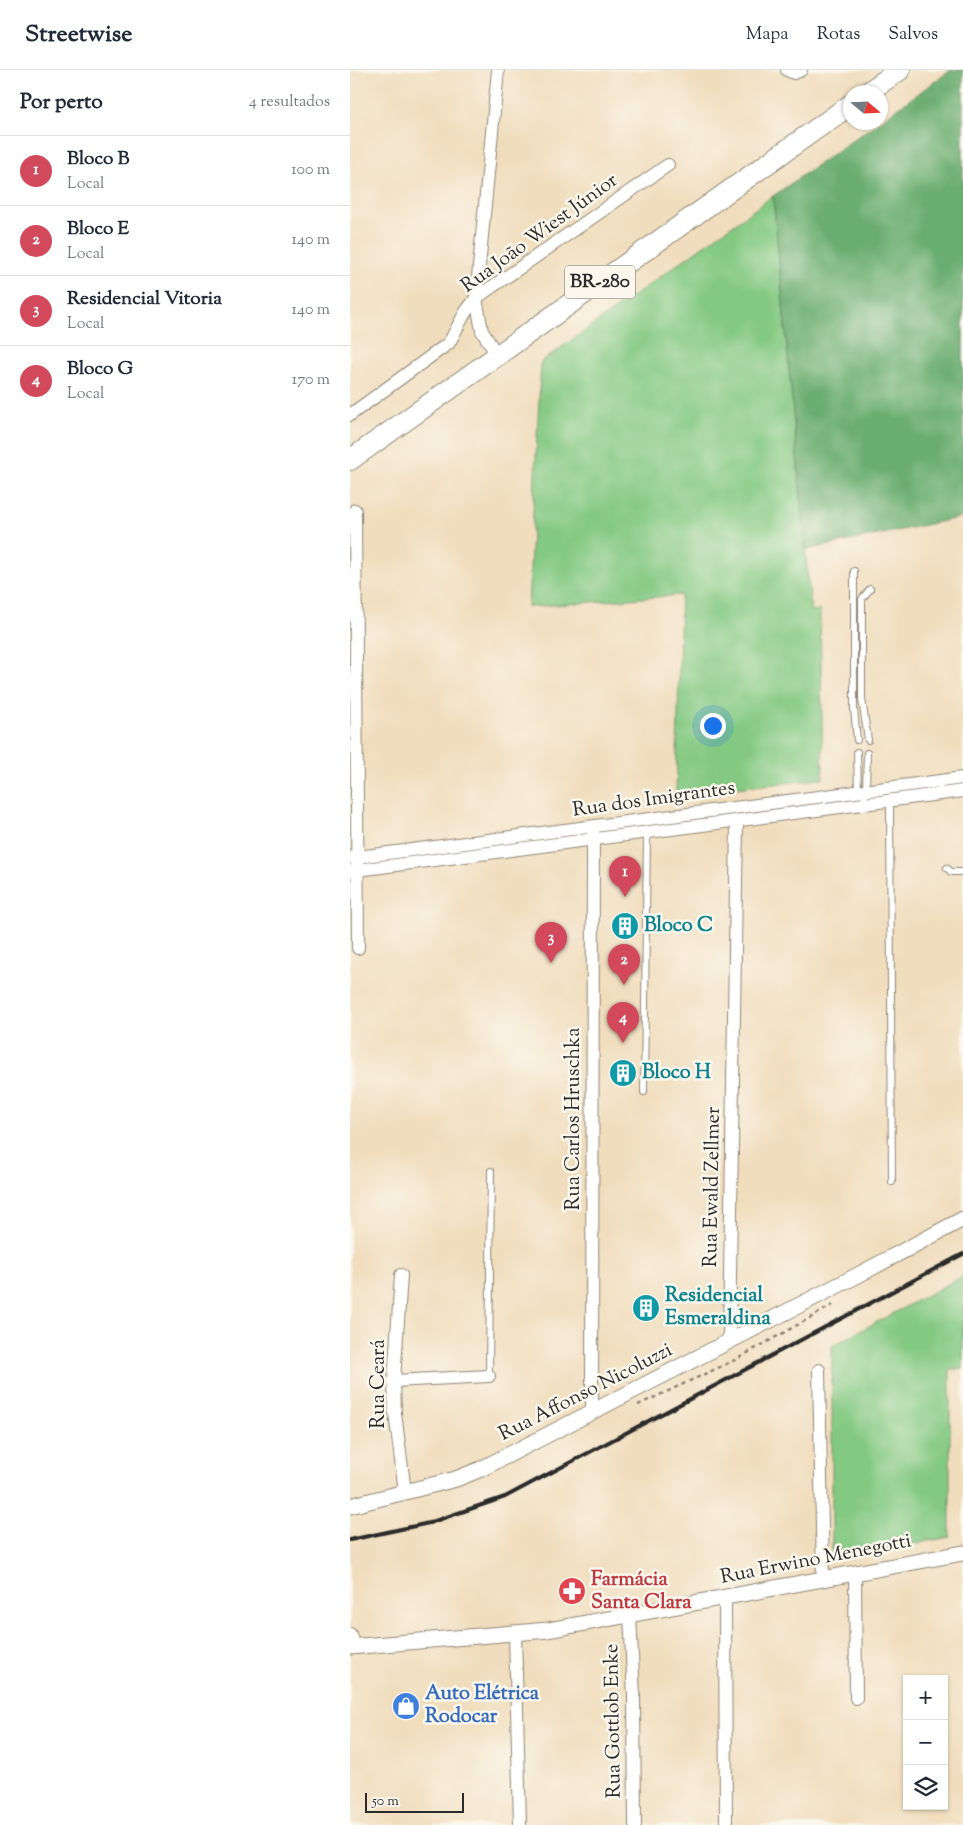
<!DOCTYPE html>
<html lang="pt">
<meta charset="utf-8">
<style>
:root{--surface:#fff;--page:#f6f6f7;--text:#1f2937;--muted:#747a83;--line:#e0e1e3;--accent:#d1495b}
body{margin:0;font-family:"Sorts Mill Goudy",serif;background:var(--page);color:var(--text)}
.controls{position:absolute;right:15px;bottom:15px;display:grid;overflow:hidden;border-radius:0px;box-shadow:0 1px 4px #0004}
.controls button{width:45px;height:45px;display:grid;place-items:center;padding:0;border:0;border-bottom:1px solid var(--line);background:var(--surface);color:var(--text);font:25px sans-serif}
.compass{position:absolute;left:493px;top:15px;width:45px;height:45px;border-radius:50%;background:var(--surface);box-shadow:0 1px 4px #0004;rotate:109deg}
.scale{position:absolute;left:15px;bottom:12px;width:99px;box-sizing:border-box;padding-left:5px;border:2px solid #2b2b2b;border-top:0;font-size:14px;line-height:18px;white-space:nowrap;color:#2b2b2b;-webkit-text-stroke:4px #fbf7ec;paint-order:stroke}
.you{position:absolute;left:362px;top:655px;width:18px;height:18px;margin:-12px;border:4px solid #fff;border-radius:50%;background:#1a73e8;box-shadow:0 0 0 8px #1a73e833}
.badge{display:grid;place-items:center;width:32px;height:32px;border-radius:50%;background:var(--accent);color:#fff;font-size:16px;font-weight:700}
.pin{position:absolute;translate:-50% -41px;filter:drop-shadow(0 1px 2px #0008)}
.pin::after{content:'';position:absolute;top:26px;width:18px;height:15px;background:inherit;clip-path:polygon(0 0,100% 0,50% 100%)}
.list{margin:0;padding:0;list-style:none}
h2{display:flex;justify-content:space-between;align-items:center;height:65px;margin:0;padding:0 20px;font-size:21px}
h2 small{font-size:16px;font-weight:400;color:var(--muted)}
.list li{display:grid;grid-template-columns:32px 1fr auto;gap:15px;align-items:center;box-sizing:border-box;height:70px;padding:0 20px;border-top:1px solid var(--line)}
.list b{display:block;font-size:19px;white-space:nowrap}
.list p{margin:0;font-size:16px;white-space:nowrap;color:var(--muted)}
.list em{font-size:16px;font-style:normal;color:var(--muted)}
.icon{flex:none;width:28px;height:28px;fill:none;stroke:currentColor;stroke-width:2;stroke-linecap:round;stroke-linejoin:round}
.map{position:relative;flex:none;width:613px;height:1755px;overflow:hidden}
header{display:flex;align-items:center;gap:30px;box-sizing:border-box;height:70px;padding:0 25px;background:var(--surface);border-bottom:1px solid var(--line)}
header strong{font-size:24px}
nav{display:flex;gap:28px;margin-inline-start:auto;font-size:18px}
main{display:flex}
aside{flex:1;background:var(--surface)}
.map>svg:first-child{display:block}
.green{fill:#84c983;stroke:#587a57}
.forest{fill:#6bad71;stroke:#4b6c4e}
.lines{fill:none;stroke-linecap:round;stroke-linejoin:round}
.service-casing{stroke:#8e8474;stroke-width:8}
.minor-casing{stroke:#8e8474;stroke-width:14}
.tertiary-casing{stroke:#8e8474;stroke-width:17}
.trunk-casing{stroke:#8e8474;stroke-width:22}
.path{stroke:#8e8474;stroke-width:2.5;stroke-dasharray:4 4;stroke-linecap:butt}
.service{stroke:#fff;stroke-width:6}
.minor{stroke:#fff;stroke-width:12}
.tertiary{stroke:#fff;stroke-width:15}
.trunk{stroke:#fff;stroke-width:20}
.rail{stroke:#2b2b2b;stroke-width:4}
.labels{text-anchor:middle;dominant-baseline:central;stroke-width:5;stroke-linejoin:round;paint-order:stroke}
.shield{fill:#fbf7ec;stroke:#696865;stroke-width:1}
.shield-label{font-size:19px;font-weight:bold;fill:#2b2b2b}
.street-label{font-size:20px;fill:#2b2b2b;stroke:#fbf7ec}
.culture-label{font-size:20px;font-weight:bold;fill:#0d838f;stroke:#fbf7ec;text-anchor:start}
.health-label{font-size:20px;font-weight:bold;fill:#be3a42;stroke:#fbf7ec;text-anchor:start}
.shop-label{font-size:20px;font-weight:bold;fill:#366cbe;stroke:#fbf7ec;text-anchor:start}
</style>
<header>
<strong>Streetwise</strong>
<nav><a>Mapa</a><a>Rotas</a><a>Salvos</a></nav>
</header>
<main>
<aside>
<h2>Por perto<small>4 resultados</small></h2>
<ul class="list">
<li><span class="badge">1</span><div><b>Bloco B</b><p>Local</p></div><em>100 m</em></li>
<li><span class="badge">2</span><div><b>Bloco E</b><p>Local</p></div><em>140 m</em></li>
<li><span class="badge">3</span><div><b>Residencial Vitoria</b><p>Local</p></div><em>140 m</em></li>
<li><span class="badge">4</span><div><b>Bloco G</b><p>Local</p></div><em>170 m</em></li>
</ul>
</aside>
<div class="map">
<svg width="613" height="1755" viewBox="0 0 613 1755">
<rect width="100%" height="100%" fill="#fbf7ec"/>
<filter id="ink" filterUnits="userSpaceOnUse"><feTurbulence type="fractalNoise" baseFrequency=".02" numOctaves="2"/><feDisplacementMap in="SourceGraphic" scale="10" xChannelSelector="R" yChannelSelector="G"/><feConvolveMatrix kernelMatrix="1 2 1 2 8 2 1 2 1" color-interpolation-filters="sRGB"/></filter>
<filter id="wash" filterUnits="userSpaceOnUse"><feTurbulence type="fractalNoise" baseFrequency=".0096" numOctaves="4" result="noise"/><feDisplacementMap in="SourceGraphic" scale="20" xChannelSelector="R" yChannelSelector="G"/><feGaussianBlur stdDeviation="1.12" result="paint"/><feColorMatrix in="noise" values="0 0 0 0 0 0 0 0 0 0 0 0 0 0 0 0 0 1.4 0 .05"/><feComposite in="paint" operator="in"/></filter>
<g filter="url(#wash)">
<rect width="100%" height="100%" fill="#f0ddbd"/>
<g class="green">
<polygon points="423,126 461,541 470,540 473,709 326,724 331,525 178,537 191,292"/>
<polygon points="613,1206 613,1299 600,1299 600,1467 482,1489 482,1276"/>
</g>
<polygon class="forest" points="601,0 613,0 613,447 456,480 423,126 527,53 530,52 531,50"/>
</g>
<g filter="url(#ink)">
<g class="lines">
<g class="service-casing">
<g id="service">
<polyline points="504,501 504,639 507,670"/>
<polyline points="518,670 512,629 512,529 520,519"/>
<polyline points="507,682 508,724"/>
<polyline points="540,732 542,1112"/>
<polyline points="513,735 516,721 517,683"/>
<polyline points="597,798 601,802 613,802"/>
<polyline points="294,1022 297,763"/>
<polyline points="139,1306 141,1101"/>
</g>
</g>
<g class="minor-casing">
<g id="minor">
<polyline points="437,0 444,3 451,0"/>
<polyline points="147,285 132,261 126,228 148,0"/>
<polyline points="0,345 99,273 115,243 126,228 318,95"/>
<polyline points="5,440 8,878"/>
<polyline points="0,788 613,708"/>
<polyline points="0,801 613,721"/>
<polyline points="51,1205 44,1311 45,1343 55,1422"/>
<polyline points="379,1272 387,751"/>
<polyline points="469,1300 473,1509"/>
<polyline points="44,1311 139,1306"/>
<polyline points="242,1342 243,762"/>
<polyline points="505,1503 506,1628"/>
<polyline points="375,1528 376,1755"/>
<polyline points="280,1545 284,1626 285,1755"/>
<polyline points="0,1564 4,1577"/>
<polyline points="165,1564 170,1755"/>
</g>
</g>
<g class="tertiary-casing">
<g id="tertiary">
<polyline points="0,1436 106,1409 131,1399 510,1204 613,1149"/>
<polyline points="0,1577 198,1560 613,1483"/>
</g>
</g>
<g class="trunk-casing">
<g id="trunk">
<polyline points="518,22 550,0"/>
<polyline points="0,390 500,35"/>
</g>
</g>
<polyline class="path" points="288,1335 385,1290 483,1235"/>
<use href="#service" class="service"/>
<use href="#minor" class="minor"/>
<use href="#tertiary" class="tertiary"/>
<use href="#trunk" class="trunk"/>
<polyline class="rail" points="0,1470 79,1453 155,1427 613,1184"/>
</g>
</g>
<defs>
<g id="building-disc" transform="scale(1.4375)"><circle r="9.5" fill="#0f9aa8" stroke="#fbf7ec"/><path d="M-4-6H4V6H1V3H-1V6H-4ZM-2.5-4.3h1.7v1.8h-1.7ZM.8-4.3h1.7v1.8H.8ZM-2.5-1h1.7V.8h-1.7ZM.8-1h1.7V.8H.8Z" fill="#fff"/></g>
<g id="pharmacy-disc" transform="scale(1.4375)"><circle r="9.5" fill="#e0444e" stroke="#fbf7ec"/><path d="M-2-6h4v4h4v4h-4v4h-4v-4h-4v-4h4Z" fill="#fff"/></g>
<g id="shop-disc" transform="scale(1.4375)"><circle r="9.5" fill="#3f7fe0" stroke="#fbf7ec"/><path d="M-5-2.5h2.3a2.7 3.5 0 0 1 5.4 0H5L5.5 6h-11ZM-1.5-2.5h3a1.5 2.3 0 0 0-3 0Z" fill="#fff"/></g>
</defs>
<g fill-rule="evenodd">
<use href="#building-disc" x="275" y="856"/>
<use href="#building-disc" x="273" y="1003"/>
<use href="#building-disc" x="296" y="1238"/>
<use href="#pharmacy-disc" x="222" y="1521"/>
<use href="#shop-disc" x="56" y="1636"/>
</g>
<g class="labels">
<rect class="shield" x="215" y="195.5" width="70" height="33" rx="4"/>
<g class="shield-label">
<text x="250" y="212">BR-280</text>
</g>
<g class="street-label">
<text transform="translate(190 164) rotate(-36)">Rua João Wiest Júnior</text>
<text transform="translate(304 730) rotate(-8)">Rua dos Imigrantes</text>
<text transform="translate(224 1049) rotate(-90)">Rua Carlos Hruschka</text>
<text transform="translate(363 1117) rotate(-89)">Rua Ewald Zellmer</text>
<text transform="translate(29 1314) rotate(-90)">Rua Ceará</text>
<text transform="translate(236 1323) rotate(-27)">Rua Affonso Nicoluzzi</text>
<text transform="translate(466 1490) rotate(-11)">Rua Erwino Menegotti</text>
<text transform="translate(264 1651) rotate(-91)">Rua Gottlob Enke</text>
</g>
<g class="culture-label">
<text x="294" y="856">Bloco C</text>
<text x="292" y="1003">Bloco H</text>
<text x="315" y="1226">Residencial<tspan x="315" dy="23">Esmeraldina</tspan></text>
</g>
<g class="health-label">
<text x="241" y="1510">Farmácia<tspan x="241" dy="23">Santa Clara</tspan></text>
</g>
<g class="shop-label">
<text x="75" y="1624">Auto Elétrica<tspan x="75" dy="23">Rodocar</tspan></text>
</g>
</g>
</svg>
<div class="controls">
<button>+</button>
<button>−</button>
<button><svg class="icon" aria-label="layers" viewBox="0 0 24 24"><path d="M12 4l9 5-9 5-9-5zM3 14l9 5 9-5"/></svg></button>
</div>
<svg class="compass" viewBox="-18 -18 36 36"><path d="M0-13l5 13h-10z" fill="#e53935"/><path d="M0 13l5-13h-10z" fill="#747a83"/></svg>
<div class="scale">50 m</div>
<div class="you"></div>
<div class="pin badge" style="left:275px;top:827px">1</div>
<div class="pin badge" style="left:274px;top:915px">2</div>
<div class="pin badge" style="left:201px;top:893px">3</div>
<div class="pin badge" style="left:273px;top:973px">4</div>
</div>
</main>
